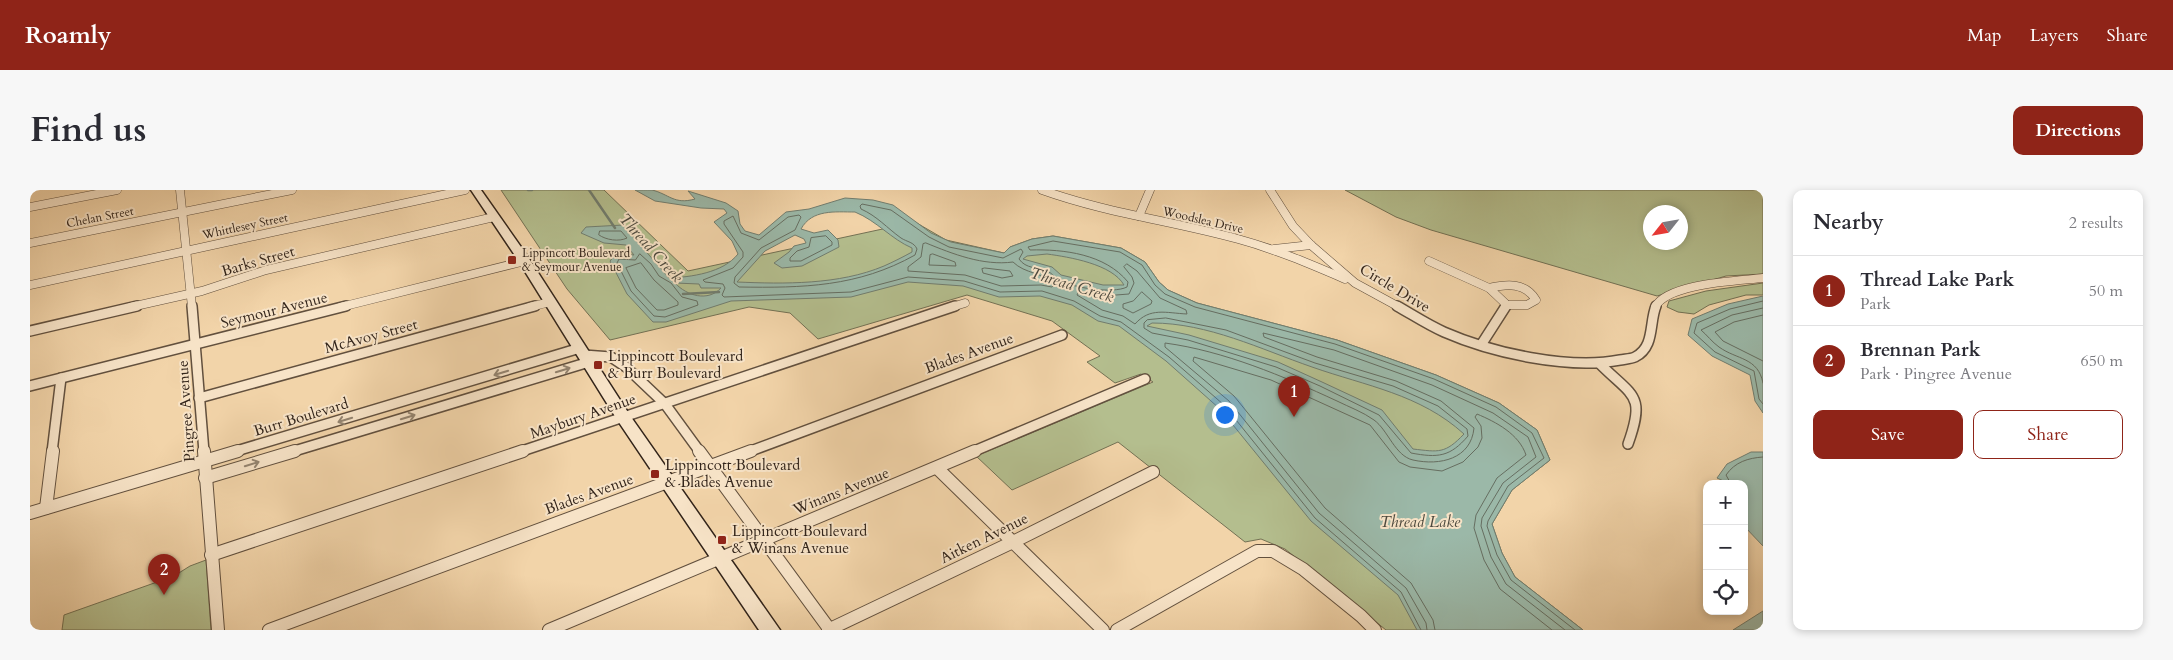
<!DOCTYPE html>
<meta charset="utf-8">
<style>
:root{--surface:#fff;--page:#f7f7f7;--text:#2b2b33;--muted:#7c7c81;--line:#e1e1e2;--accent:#8f2418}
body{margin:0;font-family:Cardo,serif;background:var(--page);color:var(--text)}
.controls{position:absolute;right:15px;bottom:15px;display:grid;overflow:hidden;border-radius:10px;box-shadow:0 2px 8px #0003}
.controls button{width:45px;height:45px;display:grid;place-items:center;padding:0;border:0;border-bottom:1px solid var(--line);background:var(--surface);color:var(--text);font:25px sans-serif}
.compass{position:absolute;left:1613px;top:15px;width:45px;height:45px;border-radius:50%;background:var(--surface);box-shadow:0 2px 8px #0003;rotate:239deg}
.you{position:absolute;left:1194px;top:224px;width:18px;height:18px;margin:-12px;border:4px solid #fff;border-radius:50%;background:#1a73e8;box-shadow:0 0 0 8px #1a73e833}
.badge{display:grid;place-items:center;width:32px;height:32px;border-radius:50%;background:var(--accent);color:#fff;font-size:16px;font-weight:700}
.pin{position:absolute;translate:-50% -41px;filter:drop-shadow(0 1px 2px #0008)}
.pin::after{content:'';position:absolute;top:26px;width:18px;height:15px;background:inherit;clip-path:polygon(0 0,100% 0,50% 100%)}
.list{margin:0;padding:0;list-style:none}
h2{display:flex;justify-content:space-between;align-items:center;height:65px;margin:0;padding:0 20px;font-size:21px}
h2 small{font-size:16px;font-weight:400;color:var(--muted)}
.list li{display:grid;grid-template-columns:32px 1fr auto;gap:15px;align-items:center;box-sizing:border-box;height:70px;padding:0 20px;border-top:1px solid var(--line)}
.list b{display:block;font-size:19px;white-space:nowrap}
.list p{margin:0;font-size:16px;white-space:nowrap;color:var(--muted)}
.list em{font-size:16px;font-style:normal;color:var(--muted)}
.actions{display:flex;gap:10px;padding:15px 20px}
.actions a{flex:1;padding:11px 0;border:1px solid var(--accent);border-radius:10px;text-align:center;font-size:18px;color:var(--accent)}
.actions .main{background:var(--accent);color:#fff}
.icon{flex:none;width:28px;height:28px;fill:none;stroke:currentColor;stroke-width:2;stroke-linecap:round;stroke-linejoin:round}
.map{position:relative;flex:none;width:1733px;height:440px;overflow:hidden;border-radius:10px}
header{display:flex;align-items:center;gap:30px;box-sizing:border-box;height:70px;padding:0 25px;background:var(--accent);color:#fff}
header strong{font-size:24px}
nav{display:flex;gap:28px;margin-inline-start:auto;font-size:18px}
.intro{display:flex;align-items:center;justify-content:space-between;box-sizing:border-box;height:120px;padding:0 30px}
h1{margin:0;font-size:35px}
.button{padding:12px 22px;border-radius:10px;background:var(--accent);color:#fff;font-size:18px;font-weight:700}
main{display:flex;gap:30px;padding:0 30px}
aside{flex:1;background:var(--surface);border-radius:10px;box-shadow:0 2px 8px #0003}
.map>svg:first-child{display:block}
.green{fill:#b4be8e;stroke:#737154;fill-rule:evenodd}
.water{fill:#9bb8a8;stroke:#717d6f;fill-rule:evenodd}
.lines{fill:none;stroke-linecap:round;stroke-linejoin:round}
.shore{stroke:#666e61;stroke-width:1}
.stream{stroke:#717d6f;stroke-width:2.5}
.street-far2-casing{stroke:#62503e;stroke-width:9}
.street-far1-casing{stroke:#62503e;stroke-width:12}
.street-casing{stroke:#62503e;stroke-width:14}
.secondary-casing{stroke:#32241a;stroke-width:3}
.street-far2{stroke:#f7e3c7;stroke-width:8}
.street-far1{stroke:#f7e3c7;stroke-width:9}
.street{stroke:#f7e3c7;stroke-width:12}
.secondary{fill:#f7e3c7;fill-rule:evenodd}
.oneway{stroke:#948470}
.poi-dot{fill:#8f2418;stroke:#f7e3c7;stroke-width:2}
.labels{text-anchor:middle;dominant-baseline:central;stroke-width:4;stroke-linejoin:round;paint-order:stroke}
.far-street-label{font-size:12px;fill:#32241a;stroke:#f7e3c7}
.far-poi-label{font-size:12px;fill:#32241a;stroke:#f7e3c7;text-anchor:start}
.street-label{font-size:15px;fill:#32241a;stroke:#f7e3c7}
.poi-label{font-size:15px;fill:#32241a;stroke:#f7e3c7;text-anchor:start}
.water-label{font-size:16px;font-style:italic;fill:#4c493e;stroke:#f7e3c7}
</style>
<header>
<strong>Roamly</strong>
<nav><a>Map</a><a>Layers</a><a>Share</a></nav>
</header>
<div class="intro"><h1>Find us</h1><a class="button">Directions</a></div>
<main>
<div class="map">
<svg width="1733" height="440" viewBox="0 0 1733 440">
<rect width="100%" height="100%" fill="#f2d4a9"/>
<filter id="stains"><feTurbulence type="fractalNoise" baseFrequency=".004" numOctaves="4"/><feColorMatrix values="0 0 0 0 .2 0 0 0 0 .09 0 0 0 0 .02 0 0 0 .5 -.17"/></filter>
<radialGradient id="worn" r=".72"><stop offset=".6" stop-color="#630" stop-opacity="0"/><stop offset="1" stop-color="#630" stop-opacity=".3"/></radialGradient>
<g class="green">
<polygon points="471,0 574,0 658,81 885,32 916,50 974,63 980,57 1002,49 1023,46 1091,58 1115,72 1129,92 1138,100 1167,113 1307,150 1406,185 1469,213 1507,240 1520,270 1482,300 1462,334 1472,363 1485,387 1553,440 1356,440 1255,359 1231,349 1215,352 1088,252 982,300 946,266 1123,192 1111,184 1085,193 1057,172 1070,166 1022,131 937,105 788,149 760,123 719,117 580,150 537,99"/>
<path d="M1315 0H1733V84L1696 86 1627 106 1401 40 1366 27ZM1620 22H1650V52H1620Z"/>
<polygon points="1733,93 1733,105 1716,105 1679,115 1664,124 1648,122 1637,117 1639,111 1676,101"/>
<polygon points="176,370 181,440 32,440 34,425 144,386 160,376"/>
</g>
<g class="water">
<path d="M605 0C610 0 616 0 622 0 639 4 644 15 665 9L658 1 696 13 708 21 710 34 715 41 729 45 756 22 779 19 815 8 843 10 863 15 901 43 921 52 974 63 980 57 1002 49 1023 46 1091 58 1115 72 1129 92 1138 100 1167 113 1307 150 1406 185 1469 213 1507 240 1520 270 1482 300 1462 334 1472 363 1485 387 1553 440H1387L1368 405 1281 331 1190 219 1136 171 1089 136 1068 131 1042 115 1010 106 969 107 933 96 878 92 821 107 701 111 636 132H623L597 104 580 71 587 63 604 65 596 55 574 53 551 43 556 37 593 35 639 88C661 87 693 83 708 64L702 51 684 32 697 23 694 19 671 18 625 11ZM825 22C847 31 861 49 882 58V62C873 67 863 72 854 76 809 95 754 94 707 92L735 61 765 45 774 49 776 53 764 56 759 62 744 73 752 78 772 76 809 57 808 50 798 40 784 43 771 39C782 19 805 22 825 22ZM1017 64C1039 67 1082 74 1094 95H1073L1031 85 1022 77 993 69 997 66ZM645 93 669 94 671 98H691C678 112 657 106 645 93ZM1122 133C1178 133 1230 159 1282 177 1336 196 1390 204 1434 244 1415 264 1409 262 1383 259L1352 220 1292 192 1248 172 1159 145 1117 136Z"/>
<polygon points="1733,106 1733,223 1725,211 1720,185 1682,166 1658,145 1662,129 1698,114"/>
<polygon points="1721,262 1733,262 1733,356 1714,336 1714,294 1700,294 1687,288 1697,274"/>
<polygon points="1733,421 1733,440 1703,440"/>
</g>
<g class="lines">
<g class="shore">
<path d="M570 41H591L597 48C589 52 576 50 569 45Z"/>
<polygon points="796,46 802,52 802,55 771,71 760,71 760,68 767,61 779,57 781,48"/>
<path d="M896 53C923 64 953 76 983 72 995 84 1013 82 1024 95L1022 97 1011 95 971 96 935 85 878 81V77L891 67 893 54Z"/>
<polygon points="610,64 621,74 629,86 641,93 652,107 667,111 668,115 635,127 624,126 601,101 587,73 589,69 605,70"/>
<polygon points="903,64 925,72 926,76 899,75 900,65"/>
<polygon points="611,73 624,90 648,112 648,115 634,120 627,120 606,98 596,78"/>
<path d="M1097 74 1107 81 1130 108 1156 120 1157 124C1136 123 1120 117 1105 134L1093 126 1072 120 1047 105 1049 101 1073 106 1099 104 1104 93 1102 87 1094 77Z"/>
<polygon points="955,78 980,81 983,86 972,88 953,83 952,79"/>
<polygon points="1112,102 1122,111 1121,114 1103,123 1093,118 1093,114 1103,111"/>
<polyline points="1733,111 1700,119 1667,133 1664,143 1685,162 1724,181 1729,209 1733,214"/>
<path d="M1733 118 1702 125 1671 140C1677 145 1682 152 1689 157 1707 170 1728 167 1733 193"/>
<polyline points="1733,125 1704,132 1685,142 1693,151 1733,171"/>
<path d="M1136 128 1196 140 1285 173 1363 196 1408 216 1437 239 1438 246C1420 267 1408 268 1381 263L1349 225 1290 196 1246 177 1158 150 1122 143 1114 138V133L1117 130Z"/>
<path d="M1701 294 1696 285C1705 272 1718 268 1733 267"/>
<path d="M1391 440 1371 402 1285 328 1194 215 1139 167 1091 132 1070 126 1044 111 1012 101 970 102 934 91 878 87 821 102 694 107 692 105 695 98 693 94 675 92 673 90 703 78 713 67V62L694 34V31L703 26 711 43 729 50 758 27 769 25 771 27 765 40 731 58 705 87 704 93 709 97C773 98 828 97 885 65L887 59C884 52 877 52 871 48 857 38 847 26 831 19L830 16 832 14 861 20 899 47 919 57 973 68 991 59 993 62 989 69C996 79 1007 77 1017 81 1022 83 1024 87 1029 90 1043 98 1083 104 1097 97L1098 92C1075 64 1034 59 1000 60L998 57 1023 51 1090 62 1112 75 1125 95 1135 104 1165 117 1305 154 1404 189 1466 217 1502 243 1514 268 1478 296 1458 331 1457 336 1467 365 1481 390 1545 440"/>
<path d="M1397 440 1396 433 1376 398 1289 323 1199 211 1135 157V153C1194 161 1253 186 1307 211 1319 217 1333 222 1344 230 1358 240 1365 266 1383 270 1410 276 1441 269 1444 238L1411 211 1366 191 1287 167 1234 147 1233 143 1304 160 1402 195 1463 223 1498 247 1506 267 1473 293 1452 328 1451 336 1461 367 1476 394 1535 440"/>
<path d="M1405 440 1403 430 1381 393 1295 318 1204 206 1163 171 1164 167 1241 190 1340 235 1369 272 1380 277 1412 281 1433 272 1448 257 1452 248 1451 236 1445 227 1447 224C1466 232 1489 244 1496 265L1467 288 1446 325 1444 338 1454 370 1470 399 1522 440"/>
</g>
<g class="stream">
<polyline points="498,0 502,0"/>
<polyline points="559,0 585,38"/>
<polyline points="653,104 689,102"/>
</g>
<g class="street-far2-casing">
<g id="street-far2">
<polyline points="150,0 162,117"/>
<path d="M1012 0C1076 23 1143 31 1208 49 1245 59 1280 74 1315 89"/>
<polyline points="1240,0 1263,36 1281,55 1325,93 1369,117"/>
<polyline points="0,17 87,0"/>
<polyline points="1109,26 1120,0"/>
<polyline points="0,53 262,0"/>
<polyline points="1244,59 1281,55"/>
<polyline points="1399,71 1459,98 1477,115"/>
<polyline points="0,95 435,0"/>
<path d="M1459 98C1477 94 1495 92 1506 110L1497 115H1477L1475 117"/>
<polyline points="101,117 172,101 236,80 464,27"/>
<polyline points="311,117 495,71"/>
<polyline points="500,117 520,112"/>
<polyline points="922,117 935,113"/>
<path d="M1625 117C1638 93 1707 91 1733 88"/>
</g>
</g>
<g class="street-far1-casing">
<g id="street-far1">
<polyline points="162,116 174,262"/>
<path d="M1367 116C1383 125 1398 135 1414 142 1462 163 1539 180 1590 170 1595 169 1601 169 1605 167 1625 157 1619 133 1626 116"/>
<polyline points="0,141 107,116"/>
<polyline points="1451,155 1476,116"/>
<polyline points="554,165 581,167 596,177 635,214 670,262"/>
<path d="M1570 174C1603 207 1616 204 1598 254"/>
<polyline points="0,196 316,116"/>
<polyline points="169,208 505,116"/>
<polyline points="22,262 31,188"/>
<polyline points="203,262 550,158"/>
<polyline points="261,262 559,172"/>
<polyline points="489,262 925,116"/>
<polyline points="718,262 1032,145"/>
<polyline points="942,262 1115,189"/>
</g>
</g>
<g class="street-casing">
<g id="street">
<polyline points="174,261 188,440"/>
<polyline points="669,261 800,440"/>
<polyline points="907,278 1073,440"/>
<polyline points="175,288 265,261"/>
<polyline points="16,318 23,261"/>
<polyline points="0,323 208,261"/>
<polyline points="181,365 493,261"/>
<polyline points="239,440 721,261"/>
<polyline points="519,440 945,261"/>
<polyline points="798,440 985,351 1123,282"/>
<polyline points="1087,440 1227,361 1243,361 1273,379 1331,426 1345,440"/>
</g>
</g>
<g class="secondary-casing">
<polygon id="secondary" points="441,0 451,0 498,67 601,227 750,440 729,440 586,228 486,67"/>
</g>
<use href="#street-far2" class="street-far2"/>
<use href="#street-far1" class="street-far1"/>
<use href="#street" class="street"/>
<use href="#secondary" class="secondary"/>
</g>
<defs><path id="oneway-shaft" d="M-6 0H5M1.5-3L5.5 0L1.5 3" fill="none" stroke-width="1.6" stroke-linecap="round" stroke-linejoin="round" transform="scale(1.25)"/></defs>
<g class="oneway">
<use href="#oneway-shaft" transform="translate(533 180) rotate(-17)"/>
<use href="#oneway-shaft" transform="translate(471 183) rotate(163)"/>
<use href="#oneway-shaft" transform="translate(378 227) rotate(-17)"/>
<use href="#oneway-shaft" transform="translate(315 230) rotate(163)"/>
<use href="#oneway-shaft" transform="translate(222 274) rotate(-17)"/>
</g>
<g class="poi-dot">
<rect x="477" y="65" width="10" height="10" rx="2.5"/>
<rect x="563" y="170" width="10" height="10" rx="2.5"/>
<rect x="620" y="279" width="10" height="10" rx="2.5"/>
<rect x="687" y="345" width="10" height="10" rx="2.5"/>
</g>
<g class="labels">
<g class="far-street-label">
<text transform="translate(70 27) rotate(-11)">Chelan Street</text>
<text transform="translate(1173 30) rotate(13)">Woodslea Drive</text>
<text transform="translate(215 36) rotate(-12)">Whittlesey Street</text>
</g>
<g class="far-poi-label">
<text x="492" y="63">Lippincott Boulevard<tspan x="492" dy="14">&amp; Seymour Avenue</tspan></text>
</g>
<g class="street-label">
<text transform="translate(228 71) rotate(-16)">Barks Street</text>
<text transform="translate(1365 98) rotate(31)">Circle Drive</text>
<text transform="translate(244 120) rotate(-14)">Seymour Avenue</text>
<text transform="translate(341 146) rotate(-15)">McAvoy Street</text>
<text transform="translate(939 163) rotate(-20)">Blades Avenue</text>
<text transform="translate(156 221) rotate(-94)">Pingree Avenue</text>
<text transform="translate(553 226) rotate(-19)">Maybury Avenue</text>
<text transform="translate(271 227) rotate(-17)">Burr Boulevard</text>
<text transform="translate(811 301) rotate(-22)">Winans Avenue</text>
<text transform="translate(559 304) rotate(-20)">Blades Avenue</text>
<text transform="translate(954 348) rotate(-26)">Aitken Avenue</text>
</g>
<g class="poi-label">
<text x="578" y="166">Lippincott Boulevard<tspan x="578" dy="17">&amp; Burr Boulevard</tspan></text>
<text x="635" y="275">Lippincott Boulevard<tspan x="635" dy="17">&amp; Blades Avenue</tspan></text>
<text x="702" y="341">Lippincott Boulevard<tspan x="702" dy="17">&amp; Winans Avenue</tspan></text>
</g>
<g class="water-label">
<text transform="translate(621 58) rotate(48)">Thread Creek</text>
<text transform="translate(1042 95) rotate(17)">Thread Creek</text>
<text x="1390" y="332">Thread Lake</text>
</g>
</g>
<rect width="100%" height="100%" filter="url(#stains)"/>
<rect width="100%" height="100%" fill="url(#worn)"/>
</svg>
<div class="controls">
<button>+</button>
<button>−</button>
<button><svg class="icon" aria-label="locate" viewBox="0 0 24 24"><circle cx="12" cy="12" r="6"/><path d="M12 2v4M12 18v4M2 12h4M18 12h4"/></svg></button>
</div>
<svg class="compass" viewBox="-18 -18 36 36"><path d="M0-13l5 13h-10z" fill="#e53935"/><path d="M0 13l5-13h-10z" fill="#7c7c81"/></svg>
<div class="you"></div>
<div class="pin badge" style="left:1264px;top:227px">1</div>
<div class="pin badge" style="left:134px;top:405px">2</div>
</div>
<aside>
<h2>Nearby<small>2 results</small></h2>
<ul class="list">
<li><span class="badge">1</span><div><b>Thread Lake Park</b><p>Park</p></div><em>50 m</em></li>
<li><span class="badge">2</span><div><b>Brennan Park</b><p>Park · Pingree Avenue</p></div><em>650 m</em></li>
</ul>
<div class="actions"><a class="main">Save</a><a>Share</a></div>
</aside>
</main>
